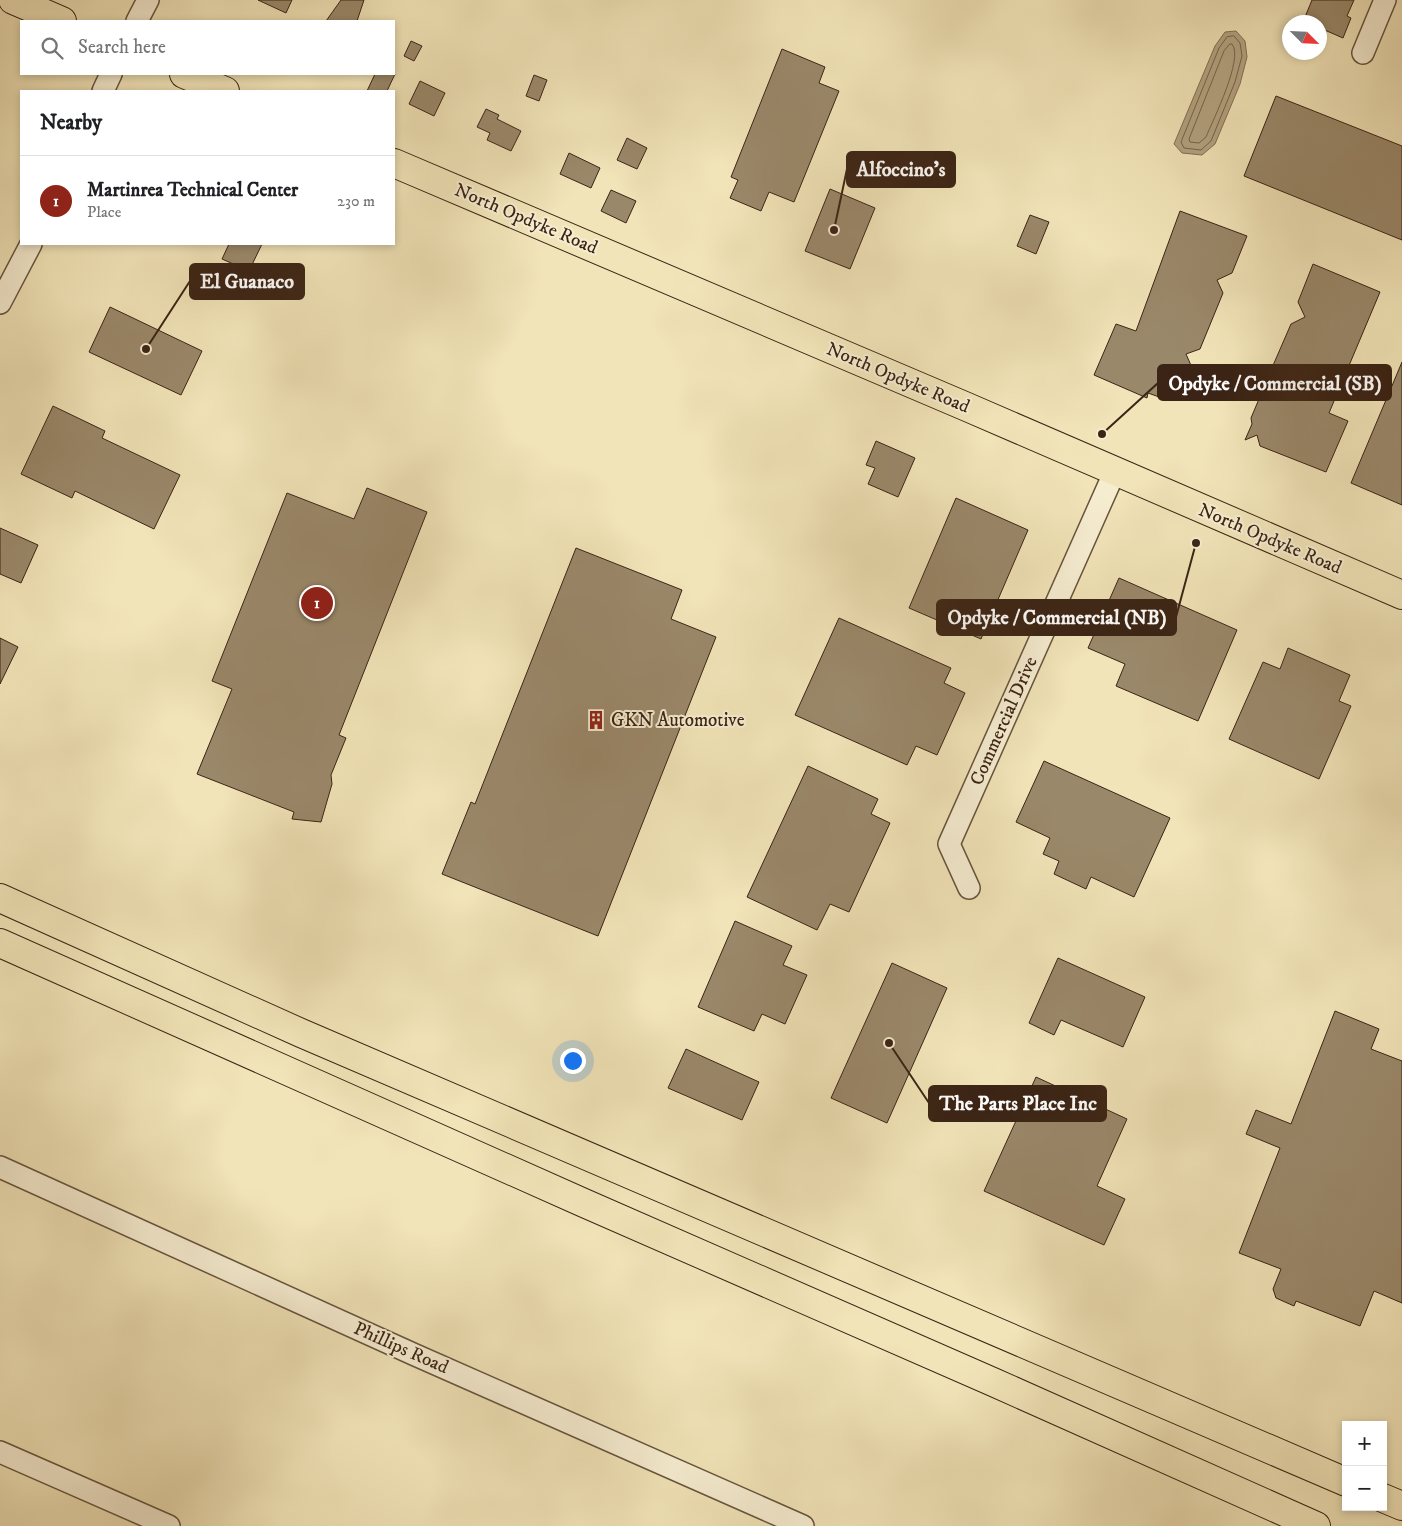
<!DOCTYPE html>
<meta charset="utf-8">
<style>
:root{--surface:#fff;--page:#f6f6f6;--text:#202124;--muted:#757577;--line:#e0e0e0;--accent:#8f2418}
body{margin:0;font-family:"IM FELL DW Pica",serif;background:var(--page);color:var(--text)}
.controls{position:absolute;right:15px;bottom:15px;display:grid;overflow:hidden;border-radius:0px;box-shadow:0 2px 8px #0003}
.controls button{width:45px;height:45px;display:grid;place-items:center;padding:0;border:0;border-bottom:1px solid var(--line);background:var(--surface);color:var(--text);font:25px sans-serif}
.compass{position:absolute;left:1282px;top:15px;width:45px;height:45px;border-radius:50%;background:var(--surface);box-shadow:0 2px 8px #0003;rotate:114deg}
.you{position:absolute;left:572px;top:1060px;width:18px;height:18px;margin:-12px;border:4px solid #fff;border-radius:50%;background:#1a73e8;box-shadow:0 0 0 8px #1a73e833}
.badge{display:grid;place-items:center;width:32px;height:32px;border-radius:50%;background:var(--accent);color:#fff;font-size:16px;font-weight:700}
.pin{position:absolute;translate:-50% -50%;border:2px solid #fff;box-shadow:0 1px 5px #0006}
.list{margin:0;padding:0;list-style:none}
h2{display:flex;justify-content:space-between;align-items:center;height:65px;margin:0;padding:0 20px;font-size:21px}
h2 small{font-size:16px;font-weight:400;color:var(--muted)}
.list li{display:grid;grid-template-columns:32px 1fr auto;gap:15px;align-items:center;box-sizing:border-box;height:90px;padding:0 20px;border-top:1px solid var(--line)}
.list b{display:block;font-size:19px;white-space:nowrap}
.list p{margin:0;font-size:16px;white-space:nowrap;color:var(--muted)}
.list em{font-size:16px;font-style:normal;color:var(--muted)}
.icon{flex:none;width:28px;height:28px;fill:none;stroke:currentColor;stroke-width:2;stroke-linecap:round;stroke-linejoin:round}
.map{position:relative;flex:none;width:1402px;height:1526px;overflow:hidden}
.search{position:absolute;background:var(--surface);box-shadow:0 2px 8px #0003;left:20px;top:20px;width:375px;height:55px;display:flex;align-items:center;gap:12px;box-sizing:border-box;padding:0 18px;border-radius:0px;color:var(--muted);font-size:19px}
.panel{position:absolute;background:var(--surface);box-shadow:0 2px 8px #0003;left:20px;top:90px;width:375px;height:155px;border-radius:0px}
.map>svg:first-child{display:block}
.water{fill:#b3a381;stroke:#837056}
.lines{fill:none;stroke-linecap:round;stroke-linejoin:round}
.shore{stroke:#77644b;stroke-width:1}
.building{fill:#9a886a;stroke:#3b2415}
.minor-casing{stroke:#68543e;stroke-width:24}
.major-casing{stroke:#3b2415;stroke-width:30}
.highway-casing{stroke:#3b2415;stroke-width:30}
.minor{stroke:#f6edd1;stroke-width:21}
.major{stroke:#f1e4b8;stroke-width:28}
.highway{stroke:#f1e4b8;stroke-width:28}
.labels{text-anchor:middle;dominant-baseline:central;stroke-width:4;stroke-linejoin:round;paint-order:stroke}
.street-label{font-size:19px;fill:#3b2415;stroke:#f6edd1}
.poi-label{font-size:19px;fill:#3b2415;stroke:#f6edd1;text-anchor:start}
.leader{fill:none;stroke:#3b2415;stroke-width:2}
.callout-dot{fill:#3b2415;stroke:#f6edd1;stroke-width:2}
.callout{fill:#3b2415;stroke:#3b2415;stroke-width:2}
.callout-label{font-size:20px;text-anchor:middle;font-weight:bold;fill:#fff}
</style>
<div class="map">
<svg width="1402" height="1526" viewBox="0 0 1402 1526">
<rect width="100%" height="100%" fill="#f1e4b8"/>
<filter id="stains"><feTurbulence type="fractalNoise" baseFrequency=".004" numOctaves="4"/><feColorMatrix values="0 0 0 0 .2 0 0 0 0 .09 0 0 0 0 .02 0 0 0 .5 -.17"/></filter>
<radialGradient id="worn" r=".72"><stop offset=".6" stop-color="#630" stop-opacity="0"/><stop offset="1" stop-color="#630" stop-opacity=".3"/></radialGradient>
<polygon class="water" points="1236,31 1245,41 1247,57 1240,84 1215,144 1202,155 1182,153 1174,144 1215,46 1225,32"/>
<g class="lines">
<g class="shore">
<polygon points="1234,36 1240,43 1242,56 1235,82 1211,141 1201,150 1184,148 1181,142 1219,48 1227,37"/>
<path d="M1230 44H1232C1244 58 1213 120 1206 137L1199 143 1190 142 1189 139 1224 51Z"/>
</g>
</g>
<g class="building">
<polygon points="258,0 292,0 286,13"/>
<polygon points="341,0 364,0 357,21 326,21"/>
<polygon points="1312,0 1354,0 1347,16 1351,18 1343,38 1320,28 1320,22 1303,22"/>
<polygon points="411,41 422,46 414,61 404,56"/>
<polygon points="782,49 825,67 819,83 839,91 794,202 769,192 761,211 730,198 738,180 731,177"/>
<polygon points="375,74 395,74 387,91 367,91"/>
<polygon points="534,75 547,80 539,101 526,96"/>
<polygon points="420,81 445,93 434,116 409,104"/>
<polygon points="1276,96 1402,146 1402,240 1244,176"/>
<polygon points="486,109 499,115 497,119 521,131 511,151 487,140 490,133 477,127"/>
<polygon points="627,138 647,148 637,169 617,160"/>
<polygon points="569,153 600,168 591,188 560,174"/>
<polygon points="830,189 875,208 850,269 805,251"/>
<polygon points="611,190 636,201 626,223 601,211"/>
<polygon points="1180,211 1247,236 1232,273 1217,280 1223,293 1200,349 1186,354 1193,370 1184,389 1162,398 1148,393 1147,398 1094,375 1116,324 1136,331"/>
<polygon points="1030,215 1049,222 1036,254 1017,246"/>
<polygon points="229,244 262,244 249,271 222,259"/>
<polygon points="1313,264 1380,292 1329,413 1348,421 1326,472 1260,446 1257,435 1245,440 1252,424 1251,418 1259,399 1275,393 1268,377 1291,324 1305,317 1298,302"/>
<polygon points="110,307 202,351 181,395 89,352"/>
<polygon points="1402,362 1402,505 1351,483"/>
<polygon points="53,406 105,431 102,438 180,475 154,529 75,491 72,498 21,474"/>
<polygon points="876,441 915,458 898,497 868,484 875,468 866,465"/>
<polygon points="367,488 427,512 339,735 346,738 331,775 332,784 321,822 292,819 294,812 197,774 232,689 212,681 287,493 354,519"/>
<polygon points="956,498 1028,530 981,639 909,608"/>
<polygon points="0,528 38,545 21,583 0,574"/>
<polygon points="576,548 682,590 671,619 716,637 598,936 442,874 471,802 475,804"/>
<polygon points="1119,578 1237,630 1198,721 1116,686 1125,664 1088,648"/>
<polygon points="839,618 951,668 944,683 965,693 937,755 916,746 907,765 795,715"/>
<polygon points="0,638 18,647 0,684"/>
<polygon points="1288,648 1350,675 1339,701 1351,706 1319,779 1229,739 1263,662 1280,669"/>
<polygon points="1044,761 1170,818 1134,897 1091,877 1086,889 1054,874 1059,861 1043,854 1050,838 1016,822"/>
<polygon points="808,766 878,799 871,814 890,823 849,912 830,904 817,930 747,897"/>
<polygon points="735,921 792,946 783,965 807,975 785,1024 762,1014 754,1031 698,1007"/>
<polygon points="1058,958 1145,997 1123,1047 1061,1020 1054,1035 1029,1023"/>
<polygon points="892,963 947,988 887,1123 831,1098"/>
<polygon points="1335,1011 1379,1029 1371,1049 1402,1061 1402,1303 1374,1291 1360,1326 1296,1301 1294,1306 1276,1298 1273,1289 1281,1269 1239,1253 1280,1148 1246,1134 1256,1110 1291,1124"/>
<polygon points="686,1049 759,1082 742,1120 668,1088"/>
<polygon points="1036,1077 1127,1119 1097,1186 1125,1199 1104,1245 984,1191"/>
</g>
<g class="lines">
<g class="minor-casing">
<g id="minor">
<polyline points="137,21 148,0"/>
<polyline points="1363,53 1385,0"/>
<polyline points="103,91 111,74"/>
<polyline points="0,303 31,244"/>
<polyline points="969,888 949,844 1115,471"/>
<polyline points="0,1167 413,1354 803,1526"/>
<polyline points="0,1452 169,1526"/>
</g>
</g>
<g class="major-casing">
<g id="major">
<polyline points="13,0 62,21"/>
<polyline points="184,74 225,91"/>
<polyline points="394,163 967,407 1402,595"/>
</g>
</g>
<g class="highway-casing">
<g id="highway">
<polyline points="0,898 301,1033 1346,1482"/>
<polyline points="0,943 584,1203 993,1382 1316,1526"/>
<polyline points="1383,1498 1402,1506"/>
</g>
</g>
<use href="#minor" class="minor"/>
<use href="#major" class="major"/>
<use href="#highway" class="highway"/>
</g>
<defs>
<g id="building-bare" transform="scale(1.5)"><path d="M-4-6H4V6H1V3H-1V6H-4ZM-2.5-4.3h1.7v1.8h-1.7ZM.8-4.3h1.7v1.8H.8ZM-2.5-1h1.7V.8h-1.7ZM.8-1h1.7V.8H.8Z" fill="#8f2418" stroke="#f6edd1" stroke-width="2.5" paint-order="stroke"/></g>
</defs>
<g fill-rule="evenodd">
<use href="#building-bare" x="596" y="720"/>
</g>
<g class="labels">
<g class="street-label">
<text transform="translate(526 219) rotate(23)">North Opdyke Road</text>
<text transform="translate(898 378) rotate(23)">North Opdyke Road</text>
<text transform="translate(1270 539) rotate(23)">North Opdyke Road</text>
<text transform="translate(1004 721) rotate(-66)">Commercial Drive</text>
<text transform="translate(401 1348) rotate(24)">Phillips Road</text>
</g>
<g class="poi-label">
<text x="611" y="720">GKN Automotive</text>
</g>
</g>
<path class="leader" d="M834 230L847 169M146 349L190 281M1102 434L1158 383M1196 543L1176 617M889 1043L929 1103"/>
<g class="callout-dot">
<circle cx="834" cy="230" r="5"/>
<circle cx="146" cy="349" r="5"/>
<circle cx="1102" cy="434" r="5"/>
<circle cx="1196" cy="543" r="5"/>
<circle cx="889" cy="1043" r="5"/>
</g>
<g class="callout">
<rect x="847" y="152" width="108" height="35" rx="5"/>
<rect x="190" y="264" width="114" height="35" rx="5"/>
<rect x="1158" y="365" width="233" height="35" rx="5"/>
<rect x="937" y="600" width="239" height="35" rx="5"/>
<rect x="929" y="1086" width="177" height="35" rx="5"/>
</g>
<g class="callout-label">
<text x="901" y="176">Alfoccino's</text>
<text x="247" y="288">El Guanaco</text>
<text x="1275" y="390">Opdyke / Commercial (SB)</text>
<text x="1057" y="624">Opdyke / Commercial (NB)</text>
<text x="1018" y="1110">The Parts Place Inc</text>
</g>
<rect width="100%" height="100%" filter="url(#stains)"/>
<rect width="100%" height="100%" fill="url(#worn)"/>
</svg>
<div class="controls">
<button>+</button>
<button>−</button>
</div>
<svg class="compass" viewBox="-18 -18 36 36"><path d="M0-13l5 13h-10z" fill="#e53935"/><path d="M0 13l5-13h-10z" fill="#757577"/></svg>
<div class="you"></div>
<div class="pin badge" style="left:317px;top:603px">1</div>
<div class="search"><svg class="icon" aria-label="search" viewBox="0 0 24 24"><circle cx="10" cy="10" r="6"/><path d="M15 15l6 6"/></svg>Search here</div>
<section class="panel">
<h2>Nearby<small></small></h2>
<ul class="list">
<li><span class="badge">1</span><div><b>Martinrea Technical Center</b><p>Place</p></div><em>230 m</em></li>
</ul>
</section>
</div>
